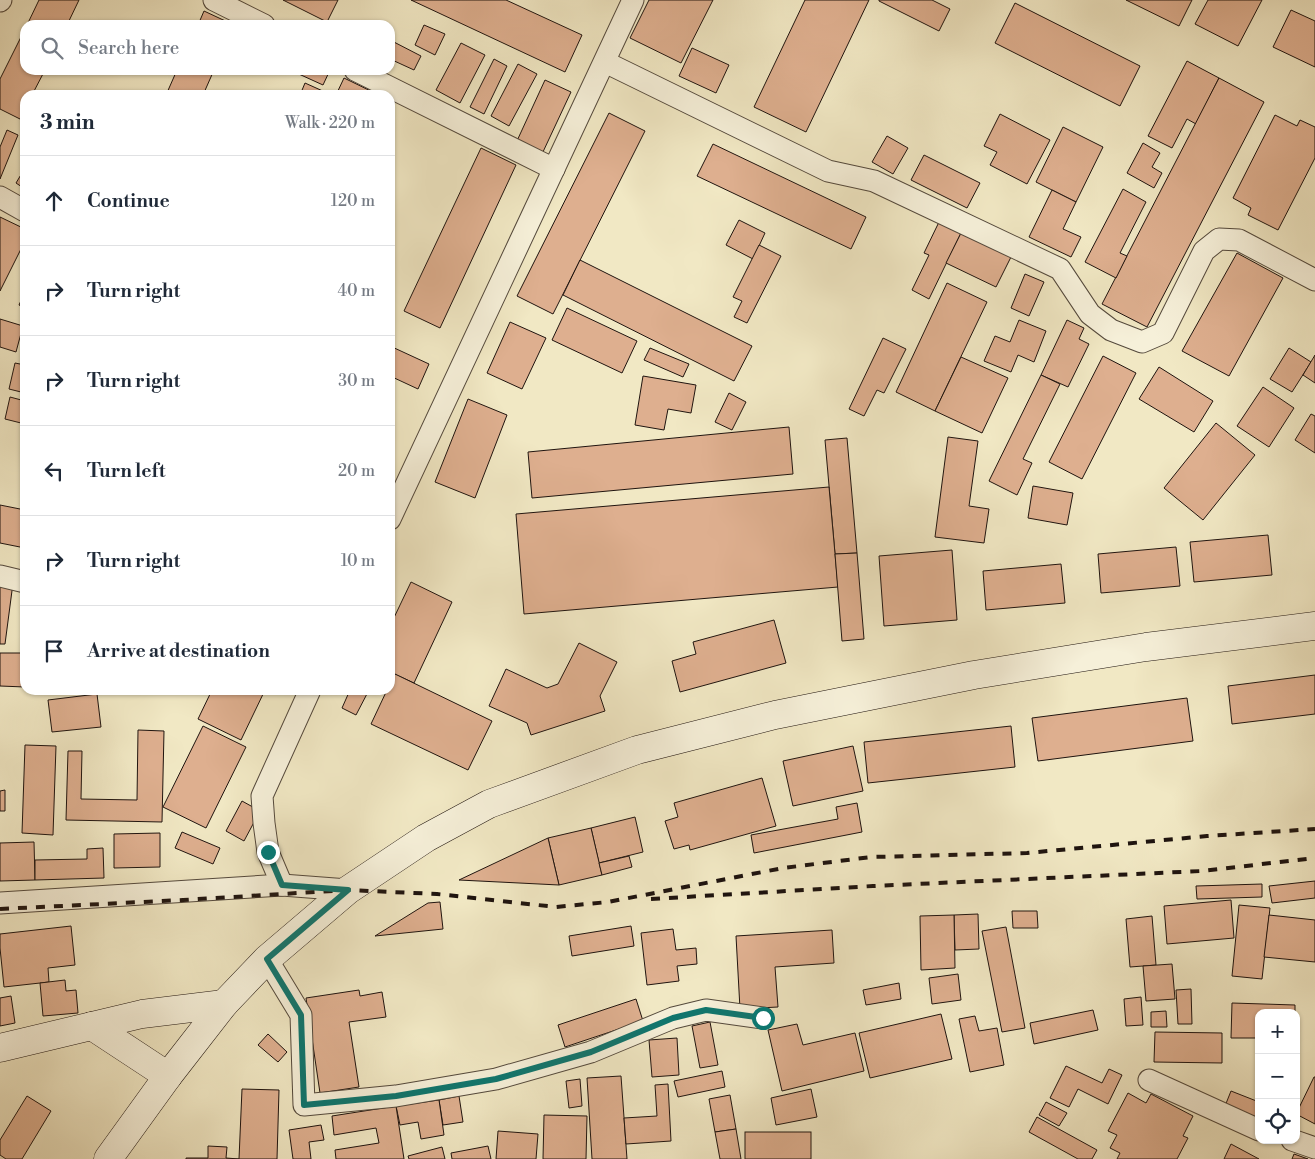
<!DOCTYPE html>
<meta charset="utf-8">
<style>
:root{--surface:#fff;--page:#f2f2f3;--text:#1f2937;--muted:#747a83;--line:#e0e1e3}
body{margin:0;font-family:"Libre Bodoni",serif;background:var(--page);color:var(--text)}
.controls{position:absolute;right:15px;bottom:15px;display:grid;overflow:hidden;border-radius:10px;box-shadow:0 1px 4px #0004}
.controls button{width:45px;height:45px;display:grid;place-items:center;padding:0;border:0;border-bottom:1px solid var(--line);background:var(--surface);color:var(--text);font:25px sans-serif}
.stop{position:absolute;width:15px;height:15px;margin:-11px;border:4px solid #0f766e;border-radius:50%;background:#fff}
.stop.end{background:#0f766e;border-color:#fff;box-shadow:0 1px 5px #0008}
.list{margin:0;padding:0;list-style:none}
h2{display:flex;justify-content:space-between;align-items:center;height:65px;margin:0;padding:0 20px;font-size:21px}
h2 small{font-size:16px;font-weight:400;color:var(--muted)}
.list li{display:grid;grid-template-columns:32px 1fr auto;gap:15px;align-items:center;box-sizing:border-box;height:90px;padding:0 20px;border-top:1px solid var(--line)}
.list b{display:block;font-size:19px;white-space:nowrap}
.list em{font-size:16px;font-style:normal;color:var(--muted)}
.icon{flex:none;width:28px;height:28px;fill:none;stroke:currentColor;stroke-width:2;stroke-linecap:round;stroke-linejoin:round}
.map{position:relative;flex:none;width:1315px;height:1159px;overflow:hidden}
.search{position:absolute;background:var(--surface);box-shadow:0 1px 4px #0004;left:20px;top:20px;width:375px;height:55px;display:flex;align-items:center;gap:12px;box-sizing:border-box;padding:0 18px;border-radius:15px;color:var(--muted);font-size:19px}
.panel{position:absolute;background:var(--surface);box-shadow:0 1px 4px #0004;left:20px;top:90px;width:375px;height:605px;border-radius:15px}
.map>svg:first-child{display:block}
.building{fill:#deaf8f;stroke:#1f140f}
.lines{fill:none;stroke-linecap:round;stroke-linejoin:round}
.street-casing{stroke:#54493c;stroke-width:23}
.secondary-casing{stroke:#1f140f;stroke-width:29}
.street{stroke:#f6f0d9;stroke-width:21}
.secondary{stroke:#f6f0d9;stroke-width:28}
.rail{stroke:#1f140f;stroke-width:4;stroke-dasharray:9 9;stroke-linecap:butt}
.route{stroke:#0f766e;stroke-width:6}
</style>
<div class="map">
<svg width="1315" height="1159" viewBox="0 0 1315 1159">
<rect width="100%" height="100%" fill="#f1e8c4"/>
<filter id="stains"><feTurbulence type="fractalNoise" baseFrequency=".004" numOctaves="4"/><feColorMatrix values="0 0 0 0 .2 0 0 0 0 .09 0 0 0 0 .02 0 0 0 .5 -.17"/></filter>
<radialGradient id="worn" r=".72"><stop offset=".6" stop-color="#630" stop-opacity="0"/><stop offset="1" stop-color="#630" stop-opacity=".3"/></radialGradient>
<g class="building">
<polygon points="39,0 79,0 67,25 27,25"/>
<polygon points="283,0 338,0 327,22"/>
<polygon points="411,0 506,0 582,35 565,72"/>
<polygon points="649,0 713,0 681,63 630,38"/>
<polygon points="805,0 869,0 806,132 754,107"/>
<polygon points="879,0 932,0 950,9 939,31 879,1"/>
<polygon points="1126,0 1192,0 1179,26"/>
<polygon points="1208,0 1262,0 1238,46 1195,24"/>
<polygon points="1015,3 1140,66 1120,106 995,43"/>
<polygon points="1291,10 1315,21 1315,67 1273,47"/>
<polygon points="204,11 234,25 198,25"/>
<polygon points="424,25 445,34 435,55 415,45"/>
<polygon points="25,29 25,70 45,70 32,95 25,95 25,109 20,119 0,109 0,79"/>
<polygon points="390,40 421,56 414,70 390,59"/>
<polygon points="461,43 485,55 460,103 436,90"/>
<polygon points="692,48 729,65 716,93 679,76"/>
<polygon points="494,59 507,66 484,114 470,107"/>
<polygon points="1187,61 1219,78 1196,124 1187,119 1172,148 1148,136"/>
<polygon points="518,64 537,74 509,126 491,116"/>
<polygon points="177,70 214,70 203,95 166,95"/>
<polygon points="290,70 330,70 323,85"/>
<polygon points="344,78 379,95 336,95"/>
<polygon points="1219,78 1264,102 1147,327 1102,304"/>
<polygon points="545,80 571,92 542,154 516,143"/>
<polygon points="305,83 325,92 324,95 300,95"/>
<polygon points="609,113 645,131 553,314 517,296"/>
<polygon points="1000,114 1050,140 1027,184 990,165 997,152 984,146"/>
<polygon points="1275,115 1297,126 1300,120 1315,127 1315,158 1278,230 1248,215 1251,208 1233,198"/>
<polygon points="1063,127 1103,147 1076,202 1036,182"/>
<polygon points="7,130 18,135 0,179 0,147"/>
<polygon points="887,136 908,148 893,174 872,162"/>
<polygon points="1143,143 1160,153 1152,167 1162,173 1154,188 1127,173"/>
<polygon points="713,144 866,217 851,249 697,176"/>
<polygon points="481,148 516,165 440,328 404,311"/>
<polygon points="924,155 980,183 967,208 911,180"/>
<polygon points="25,168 25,189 16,183"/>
<polygon points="1123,189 1146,202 1120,253 1127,256 1116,278 1085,262"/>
<polygon points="1052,190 1076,202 1063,229 1081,237 1071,257 1029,237"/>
<polygon points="0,217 25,229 25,241 0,291"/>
<polygon points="739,220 765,233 753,259 726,245"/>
<polygon points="939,222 961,233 929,299 912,290 929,255 924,253"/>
<polygon points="961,233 1011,257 996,287 946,263"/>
<polygon points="759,245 781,256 747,323 734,317 742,301 733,297"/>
<polygon points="1237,253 1283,278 1229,376 1182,351"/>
<polygon points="580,260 752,346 734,381 563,295"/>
<polygon points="1025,274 1044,282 1029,316 1011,308"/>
<polygon points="947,283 987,302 935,411 896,392"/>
<polygon points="25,292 25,308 19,305"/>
<polygon points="567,308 637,341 622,373 552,340"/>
<polygon points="0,319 23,326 16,352 0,347"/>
<polygon points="1019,320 1046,331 1034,362 1018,355 1011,372 984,361 995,336 1010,342"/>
<polygon points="1067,320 1084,328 1079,339 1089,344 1068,387 1041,375"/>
<polygon points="510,322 546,338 522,389 487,373"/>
<polygon points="883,338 906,349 884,393 877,390 864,416 849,409"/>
<polygon points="390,346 429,364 418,389 390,376"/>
<polygon points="650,348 689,364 683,377 644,360"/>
<polygon points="1289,348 1311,362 1292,392 1270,379"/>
<polygon points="1315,355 1315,383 1303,375"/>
<polygon points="1103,356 1136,373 1082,479 1049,462"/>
<polygon points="961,357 1008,378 982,433 935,411"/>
<polygon points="15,363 25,365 25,393 9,389"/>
<polygon points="1159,367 1213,401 1194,432 1139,399"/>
<polygon points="1041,375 1060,384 1023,459 1032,463 1017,495 989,481"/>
<polygon points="643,376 696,385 691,413 668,409 664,430 635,425"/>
<polygon points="1263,387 1294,408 1269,447 1237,426"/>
<polygon points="729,393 746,402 732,430 715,422"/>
<polygon points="10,397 25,401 25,424 5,419"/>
<polygon points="468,399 507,415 475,498 435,482"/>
<polygon points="1311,414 1315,416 1315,453 1295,440"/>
<polygon points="1216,423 1255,455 1203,520 1164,488"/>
<polygon points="789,427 793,474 532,498 528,452"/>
<polygon points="948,437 978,441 969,506 989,509 984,543 935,537"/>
<polygon points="847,438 857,553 835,554 825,440"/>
<polygon points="1033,486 1073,493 1067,525 1028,518"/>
<polygon points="829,487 838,587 524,614 516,514"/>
<polygon points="0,505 25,510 25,548 0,543"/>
<polygon points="1268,535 1272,575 1194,582 1190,542"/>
<polygon points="1176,547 1180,586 1101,593 1098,554"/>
<polygon points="952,550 957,620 884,626 879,556"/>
<polygon points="857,553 864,639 842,641 835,554"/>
<polygon points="1061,564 1065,603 986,610 983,571"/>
<polygon points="0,581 13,583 5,644 0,644"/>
<polygon points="411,582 452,602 414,683 390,672 390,626"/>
<polygon points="774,620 786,663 680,692 672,661 696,654 693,642"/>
<polygon points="579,643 617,662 600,696 605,711 531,735 527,723 489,706 506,669 547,688 558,684"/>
<polygon points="0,653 25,653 25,687 0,686"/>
<polygon points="395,674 492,721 468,770 371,724 387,690 390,690 390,684"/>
<polygon points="1315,675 1315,714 1232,724 1228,686"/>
<polygon points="212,690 265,690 241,740 198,719"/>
<polygon points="350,690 369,690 356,715 342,708"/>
<polygon points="97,694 101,727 52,732 48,700"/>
<polygon points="1187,698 1193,741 1038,761 1032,718"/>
<polygon points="203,726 246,747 206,828 163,807"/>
<polygon points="1011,726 1015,767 868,783 864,742"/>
<polygon points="138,730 164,731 162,822 66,820 68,751 82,751 81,799 137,800"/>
<polygon points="25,745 56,746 53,835 22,833"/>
<polygon points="853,746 863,791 793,806 783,761"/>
<polygon points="762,778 776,826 690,850 689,845 674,849 665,821 678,817 674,803"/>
<polygon points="5,790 5,811 0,811 0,791"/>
<polygon points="242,801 260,811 244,841 226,831"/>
<polygon points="857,803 862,832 754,853 751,835 838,819 836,807"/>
<polygon points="635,817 643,852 599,863 591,828"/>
<polygon points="591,828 602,875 559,885 548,838"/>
<polygon points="182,832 220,848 213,864 175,848"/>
<polygon points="160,833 160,867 114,868 114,834"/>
<polygon points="548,838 559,885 459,880"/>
<polygon points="34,842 35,880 0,881 0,843"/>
<polygon points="103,848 104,878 35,880 35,860 87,859 87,849"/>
<polygon points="629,856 632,867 602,875 599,863"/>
<polygon points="1315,881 1315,898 1272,903 1269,886"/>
<polygon points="1262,884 1262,897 1197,899 1196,886"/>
<polygon points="1231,900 1234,938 1167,944 1164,906"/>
<polygon points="440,902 443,929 375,936 428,903"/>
<polygon points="1239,905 1270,908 1262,979 1232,976"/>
<polygon points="1012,911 1037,911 1038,928 1013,928"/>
<polygon points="978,914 979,949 955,950 954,915"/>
<polygon points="954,915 955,968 921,970 920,916"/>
<polygon points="1269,915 1315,920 1315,962 1264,957"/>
<polygon points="1152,916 1156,965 1130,967 1126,919"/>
<polygon points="71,926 75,965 48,968 49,982 4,987 0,948 0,934"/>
<polygon points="631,926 634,946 572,956 569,936"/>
<polygon points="1006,927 1025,1028 1002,1032 982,931"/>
<polygon points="673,929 676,950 696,948 697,964 677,966 679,981 647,985 641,933"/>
<polygon points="832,930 834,963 775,967 778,1007 740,1009 736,936"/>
<polygon points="1172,964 1175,999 1146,1001 1143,966"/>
<polygon points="958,974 961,1000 932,1004 929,978"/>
<polygon points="65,980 66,991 76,990 78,1013 43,1016 40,983"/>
<polygon points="899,983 901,999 866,1005 863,990"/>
<polygon points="1191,989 1192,1024 1178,1024 1176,990"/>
<polygon points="359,990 360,996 382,992 386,1017 349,1022 359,1087 320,1093 306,998"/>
<polygon points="11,996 15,1023 0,1026 0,998"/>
<polygon points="1141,997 1143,1025 1126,1026 1124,999"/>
<polygon points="636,999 643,1021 565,1047 558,1025"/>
<polygon points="1232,1003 1295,1005 1295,1013 1259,1013 1259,1038 1231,1038"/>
<polygon points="1093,1010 1098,1030 1034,1044 1030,1023"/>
<polygon points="1166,1011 1167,1027 1151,1027 1151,1012"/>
<polygon points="941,1014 952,1059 870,1078 859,1033"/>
<polygon points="975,1016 979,1031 997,1028 1004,1065 970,1072 959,1019"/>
<polygon points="710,1022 718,1065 700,1068 692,1026"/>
<polygon points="797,1024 803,1045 855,1033 864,1071 782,1091 768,1030"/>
<polygon points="1155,1032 1222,1033 1222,1063 1154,1062"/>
<polygon points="268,1034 287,1052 278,1062 258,1045"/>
<polygon points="677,1038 679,1075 652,1077 649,1040"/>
<polygon points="1066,1066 1102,1083 1109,1069 1122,1075 1108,1104 1078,1089 1069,1107 1050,1098"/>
<polygon points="722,1071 725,1087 678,1097 674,1081"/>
<polygon points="621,1076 627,1159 592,1159 587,1078"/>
<polygon points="1314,1077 1315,1077 1315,1124 1296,1114"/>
<polygon points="580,1079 582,1106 569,1108 566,1081"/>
<polygon points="668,1084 671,1141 626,1144 624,1118 657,1116 655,1085"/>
<polygon points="242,1089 279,1090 277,1159 186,1159 186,1158 208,1158 208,1146 227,1147 226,1158 239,1159"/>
<polygon points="811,1089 817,1117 776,1125 771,1098"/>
<polygon points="1231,1091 1259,1102 1259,1119 1225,1106"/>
<polygon points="1128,1093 1146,1103 1151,1094 1193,1116 1183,1136 1188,1138 1177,1159 1117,1159 1120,1153 1110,1148 1117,1135 1108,1131"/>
<polygon points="730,1095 736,1129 715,1132 709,1099"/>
<polygon points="27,1096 51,1111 22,1159 6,1159 0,1155 0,1140"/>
<polygon points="459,1096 463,1122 443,1125 439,1100"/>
<polygon points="439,1100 444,1135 421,1139 418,1122 400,1125 396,1106"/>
<polygon points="1046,1102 1067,1113 1059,1126 1039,1115"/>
<polygon points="396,1106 404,1159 336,1159 335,1150 379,1143 376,1128 334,1135 332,1116"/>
<polygon points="544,1115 587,1116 586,1159 543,1159"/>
<polygon points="1037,1117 1097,1150 1092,1159 1078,1159 1029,1132"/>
<polygon points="321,1125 324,1140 309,1142 311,1159 293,1159 289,1130"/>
<polygon points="736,1129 741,1159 720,1159 715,1132"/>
<polygon points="498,1131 538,1134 536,1159 496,1159"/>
<rect x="745" y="1132" width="66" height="27"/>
<polygon points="1231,1144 1259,1159 1224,1159"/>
<polygon points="488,1146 491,1159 452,1159 451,1153"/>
<polygon points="442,1147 445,1159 409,1159 408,1156"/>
<polygon points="1294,1154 1308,1159 1292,1159"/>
</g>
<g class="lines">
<g class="street-casing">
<g id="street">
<polyline points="214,0 264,25"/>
<polyline points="0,1 1,0"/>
<polyline points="605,62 828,171 874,181 1060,269 1090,314 1111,330 1142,342 1163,333 1204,251 1219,239 1239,240 1315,280"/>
<polyline points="355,70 554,169"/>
<polyline points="0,197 25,211"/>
<polyline points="390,519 633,0"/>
<polyline points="0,576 25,582"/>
<polyline points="282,885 268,852 264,823 262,796 310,690"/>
<polyline points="0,903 282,885 348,890"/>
<polyline points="267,959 301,1015 304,1105 396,1096 496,1079 591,1052 673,1018 706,1010 763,1018"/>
<polyline points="1149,1080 1259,1130"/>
<polyline points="1292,1140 1315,1148"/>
</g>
</g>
<g class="secondary-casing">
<g id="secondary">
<polyline points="92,1026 168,1076"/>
<polyline points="0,1048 142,1014 224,1004"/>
<polyline points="108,1159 168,1076 224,1004 267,959 348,890 426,838 489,804 637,750 775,715 974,675 1146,647 1315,626"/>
</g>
</g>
<use href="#street" class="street"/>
<use href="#secondary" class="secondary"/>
<g class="rail">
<polyline points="651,899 873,886 1202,871 1315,858"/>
<polyline points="0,909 183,900 348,890 437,894 556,907 608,902 783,868 871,857 1027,853 1207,836 1315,829"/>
</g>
</g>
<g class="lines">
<polyline class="route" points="268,852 282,885 348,890 267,959 301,1015 304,1105 396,1096 496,1079 591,1052 673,1018 706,1010 763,1018"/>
</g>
<rect width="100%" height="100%" filter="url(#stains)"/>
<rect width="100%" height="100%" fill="url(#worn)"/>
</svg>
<div class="controls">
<button>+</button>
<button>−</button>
<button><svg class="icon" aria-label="locate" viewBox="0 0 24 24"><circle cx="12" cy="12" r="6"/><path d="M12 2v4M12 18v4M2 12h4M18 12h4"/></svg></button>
</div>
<div class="stop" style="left:763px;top:1018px"></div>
<div class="stop end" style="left:268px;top:852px"></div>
<div class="search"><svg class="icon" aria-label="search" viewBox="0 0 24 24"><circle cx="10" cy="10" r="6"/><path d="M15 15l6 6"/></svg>Search here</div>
<section class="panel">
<h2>3 min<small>Walk · 220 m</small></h2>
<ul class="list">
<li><svg class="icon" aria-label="ahead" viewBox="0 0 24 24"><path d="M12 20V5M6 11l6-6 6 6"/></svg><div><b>Continue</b></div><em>120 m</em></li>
<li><svg class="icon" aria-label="right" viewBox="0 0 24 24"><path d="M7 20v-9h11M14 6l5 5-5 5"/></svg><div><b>Turn right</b></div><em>40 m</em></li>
<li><svg class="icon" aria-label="right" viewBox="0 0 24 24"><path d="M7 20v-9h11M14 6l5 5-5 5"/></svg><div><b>Turn right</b></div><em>30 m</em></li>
<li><svg class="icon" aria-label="left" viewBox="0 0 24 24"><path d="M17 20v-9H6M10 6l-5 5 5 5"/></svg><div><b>Turn left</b></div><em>20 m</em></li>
<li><svg class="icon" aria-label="right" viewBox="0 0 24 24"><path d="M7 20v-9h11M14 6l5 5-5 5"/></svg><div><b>Turn right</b></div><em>10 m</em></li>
<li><svg class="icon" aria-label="arrive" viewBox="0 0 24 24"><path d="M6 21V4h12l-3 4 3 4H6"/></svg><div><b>Arrive at destination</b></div></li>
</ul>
</section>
</div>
